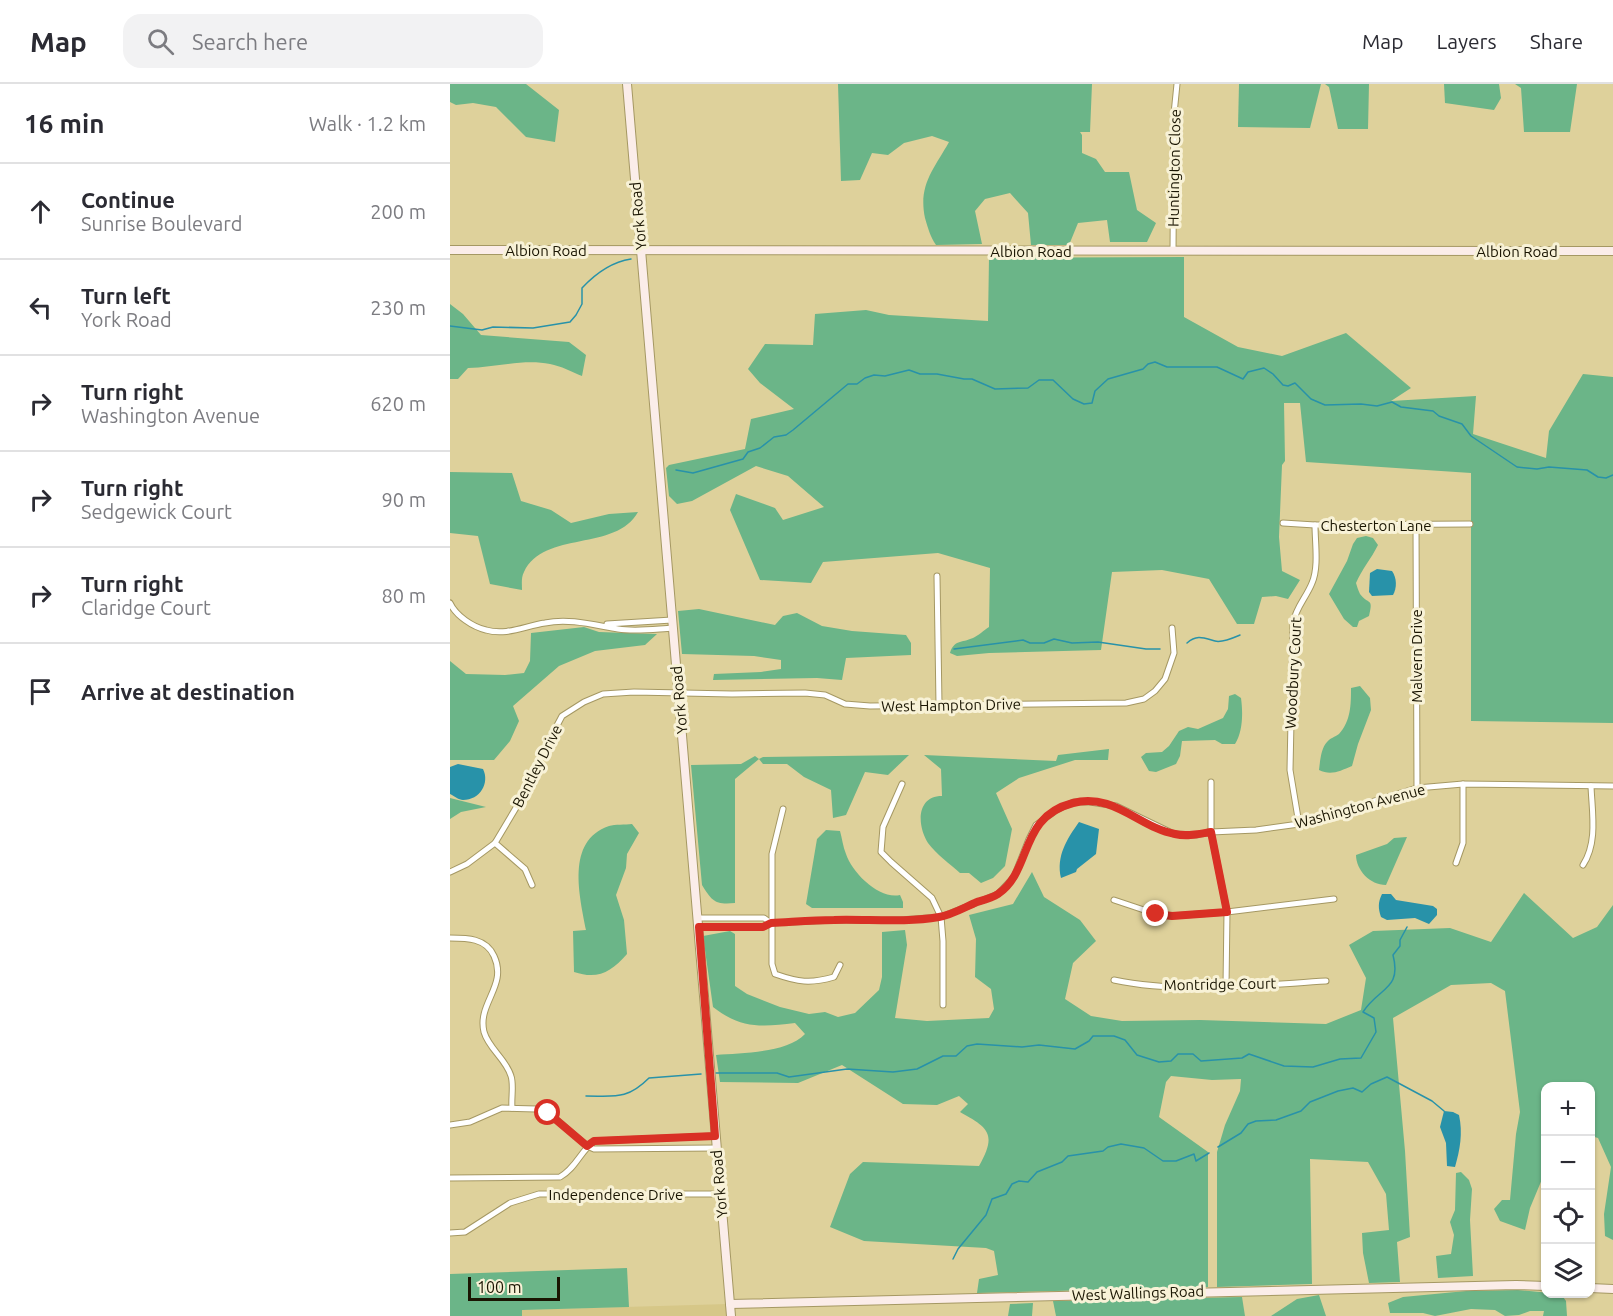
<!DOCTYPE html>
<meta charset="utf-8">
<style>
:root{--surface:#fff;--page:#f2f2f3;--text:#2b2b33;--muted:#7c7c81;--line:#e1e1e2}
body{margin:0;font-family:Ubuntu,sans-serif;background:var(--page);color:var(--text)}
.controls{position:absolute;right:18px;bottom:18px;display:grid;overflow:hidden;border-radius:12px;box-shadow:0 2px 4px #0004}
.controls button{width:54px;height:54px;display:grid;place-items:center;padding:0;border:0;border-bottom:2px solid var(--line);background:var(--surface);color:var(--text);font:30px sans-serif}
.scale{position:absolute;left:18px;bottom:15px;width:92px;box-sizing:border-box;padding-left:6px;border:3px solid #1a1502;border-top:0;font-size:16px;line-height:21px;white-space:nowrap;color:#1a1502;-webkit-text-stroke:4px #f8f2d7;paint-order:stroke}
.stop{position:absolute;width:18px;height:18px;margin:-14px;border:4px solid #d93025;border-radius:50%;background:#fff}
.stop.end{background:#d93025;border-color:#fff;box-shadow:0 2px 6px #0008}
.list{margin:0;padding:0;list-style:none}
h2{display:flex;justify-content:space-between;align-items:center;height:78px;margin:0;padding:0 24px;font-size:26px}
h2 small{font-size:20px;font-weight:400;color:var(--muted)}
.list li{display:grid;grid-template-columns:39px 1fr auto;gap:18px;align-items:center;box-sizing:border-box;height:96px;padding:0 24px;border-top:2px solid var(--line)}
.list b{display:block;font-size:22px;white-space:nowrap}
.list p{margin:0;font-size:20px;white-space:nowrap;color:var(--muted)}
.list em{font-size:20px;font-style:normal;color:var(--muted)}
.icon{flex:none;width:33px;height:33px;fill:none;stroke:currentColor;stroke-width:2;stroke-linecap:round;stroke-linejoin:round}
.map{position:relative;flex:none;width:1163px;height:1232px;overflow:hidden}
header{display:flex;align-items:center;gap:36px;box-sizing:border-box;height:84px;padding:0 30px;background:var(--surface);border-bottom:2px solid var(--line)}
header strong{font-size:28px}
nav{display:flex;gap:33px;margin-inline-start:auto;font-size:21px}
.search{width:420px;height:54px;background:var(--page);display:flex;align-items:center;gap:15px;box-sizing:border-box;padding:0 21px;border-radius:18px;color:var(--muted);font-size:22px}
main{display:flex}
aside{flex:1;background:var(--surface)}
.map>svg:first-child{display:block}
.built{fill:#d6c788}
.green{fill:#6bb588}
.water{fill:#2892a9}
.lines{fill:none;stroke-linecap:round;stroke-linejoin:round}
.stream{stroke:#2892a9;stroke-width:1.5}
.street-casing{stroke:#a59863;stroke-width:7}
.secondary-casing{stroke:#a59863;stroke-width:10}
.street{stroke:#fff;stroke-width:5}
.secondary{stroke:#fbede9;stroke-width:8}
.route{stroke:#d93025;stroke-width:8}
.labels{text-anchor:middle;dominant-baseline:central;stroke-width:6;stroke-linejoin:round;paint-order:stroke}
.street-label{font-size:15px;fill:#1a1502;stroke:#f8f2d7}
</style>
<header>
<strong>Map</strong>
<div class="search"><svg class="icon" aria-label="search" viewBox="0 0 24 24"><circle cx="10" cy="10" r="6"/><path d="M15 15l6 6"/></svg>Search here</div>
<nav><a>Map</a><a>Layers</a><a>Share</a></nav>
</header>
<main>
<aside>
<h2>16 min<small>Walk · 1.2 km</small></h2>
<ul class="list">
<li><svg class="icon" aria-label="ahead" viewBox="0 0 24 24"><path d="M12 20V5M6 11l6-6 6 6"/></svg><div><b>Continue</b><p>Sunrise Boulevard</p></div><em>200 m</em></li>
<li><svg class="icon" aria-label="left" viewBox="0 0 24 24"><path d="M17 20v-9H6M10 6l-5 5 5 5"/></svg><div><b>Turn left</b><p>York Road</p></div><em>230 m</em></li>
<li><svg class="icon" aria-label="right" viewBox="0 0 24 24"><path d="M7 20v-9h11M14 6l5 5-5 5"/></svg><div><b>Turn right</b><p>Washington Avenue</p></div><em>620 m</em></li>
<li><svg class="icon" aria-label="right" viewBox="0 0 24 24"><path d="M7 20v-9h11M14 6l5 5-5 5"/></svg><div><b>Turn right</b><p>Sedgewick Court</p></div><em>90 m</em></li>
<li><svg class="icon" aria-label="right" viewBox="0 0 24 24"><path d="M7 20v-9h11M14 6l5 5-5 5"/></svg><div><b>Turn right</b><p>Claridge Court</p></div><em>80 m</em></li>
<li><svg class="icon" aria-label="arrive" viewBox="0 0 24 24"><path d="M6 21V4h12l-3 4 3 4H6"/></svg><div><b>Arrive at destination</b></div></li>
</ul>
</aside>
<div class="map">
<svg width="1163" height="1232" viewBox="0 0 1163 1232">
<rect width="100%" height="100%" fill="#ded19b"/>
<polygon class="built" points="278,1220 278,1232 72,1232 71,1226"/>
<g class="green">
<polygon points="0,0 76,0 109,26 105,58 76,53 46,23 23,19 6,21 0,18"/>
<path d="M388 0H642L640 48H630L632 51V69L646 75 655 88H679L687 126 706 139 697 158H660L657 136 628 139 619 161H581L578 129 560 109 535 115 525 127 532 160 486 161C480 152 478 144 475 134 468 101 484 85 499 58L482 52 454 59 438 71 422 69 410 96 391 97Z"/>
<polygon points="789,0 871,0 860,44 788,43"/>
<polygon points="875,0 919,0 918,45 888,45 879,3"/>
<polygon points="994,0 1049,0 1051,14 1044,26 995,19"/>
<polygon points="1065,0 1127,0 1120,48 1074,48 1071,4"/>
<path d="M734 173V233L788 263 832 272 896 249 961 304 941 317 1026 312 1023 350 1096 374 1099 347 1133 290 1163 293V639L1021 637V389L856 378 850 319H834L835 377 832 381 829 453 832 487 850 496 838 515 826 512 812 513 804 540H787L759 495 712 486 662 488 651 566 539 569 507 572 500 569C504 556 511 559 523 554 528 552 534 546 539 543L540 484 488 469 373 478 361 499 310 496 280 426 286 410 325 424 333 436 374 423 338 392 306 382 242 417 227 420 219 412 216 384 219 381 295 365 301 335 344 325 310 299 298 285 315 260 363 261 365 230 416 226 439 231 538 237 539 174Z"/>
<path d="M0 220 13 230 31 251 119 258 136 271 132 292C122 288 111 282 100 280 74 275 45 283 18 284L8 295H0Z"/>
<path d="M0 388 62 389 71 417 101 426 121 439 159 430 188 428C166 468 94 446 74 488 71 493 72 501 72 506L40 500 28 452 0 449Z"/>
<path d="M916 452 923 454 928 461C921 475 912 485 906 499 907 502 908 506 910 510 918 521 924 513 919 532L909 537 907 543H903L894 535 879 510 897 477 903 460 907 454Z"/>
<polygon points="249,525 325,541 333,532 347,529 372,542 402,547 456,551 461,559 461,571 396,574 392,596 367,594 263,596 264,590 311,588 331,585 331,576 304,572 232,570 228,527"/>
<polygon points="134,543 149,548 207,550 195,561 145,567 109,582 63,622 69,637 60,657 44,676 0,676 0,577 16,590 55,591 74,589 80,577 81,549"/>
<path d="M910 602 920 614 921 626 908 660 902 682C890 687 881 692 869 686 870 678 871 664 877 658 880 654 885 653 889 650 901 637 901 620 901 604Z"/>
<path d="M785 610 791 614C793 629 793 647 785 660H772L765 656 732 657 730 672 726 680 706 688 699 687 691 673 696 669 712 668 719 662 729 647 738 643 748 645 773 634 778 625 779 612Z"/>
<path d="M659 665 658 676H625L569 694 546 709 562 745 555 782 543 794 531 799 519 789H510C500 780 486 770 478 759 467 742 466 712 492 712L491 685 474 671 606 677 608 671Z"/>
<path d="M459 671 438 691 415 688 396 731 383 734 381 706 354 693 337 680H313L309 675 285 695V819C265 821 262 817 252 801L241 681 291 680 305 672 309 675 313 673Z"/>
<polygon points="0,714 36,723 11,728 0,735"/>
<path d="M182 740 189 749 177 770 176 784 166 811 174 836 177 870C161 888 148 896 124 888L123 847 136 846C130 813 115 757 159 742 165 740 175 741 182 740Z"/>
<path d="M376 746 390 747C392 754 393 763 396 770 402 789 430 816 450 811L453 818V824H362L356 820 367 755Z"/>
<path d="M957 753 936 801C920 801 906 786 906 771L937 760 944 754Z"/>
<path d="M582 788 594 813 630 836 646 857 623 879 615 915 641 932 672 937 750 936 876 940 911 926 916 894 899 861 923 847 1000 844 1041 858 1074 809 1123 854 1147 843 1163 821V1156L1155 1152 1154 1130 1161 1083 1148 1054 1141 1052 1140 1002H1096L1095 1088 1080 1124 1075 1146 1050 1137 1044 1125 1052 1116H1060L1066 1050 1070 1028 1055 907 1041 899 1001 901 943 934 955 1067 960 1153 947 1158 950 1198 919 1199 913 1169 912 1149 939 1146 936 1110 918 1078 860 1075 862 1200 767 1203V1068L775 1041 790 1007 791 995 762 996 721 992 716 998 709 1033 758 1068V1203L527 1209 529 1195 548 1191 544 1167 536 1164 414 1157 380 1143 400 1090 413 1078 529 1082C547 1050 539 1044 510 1028L518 1020 509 1012 487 1021 453 1020 392 981 348 999 270 998 266 971C292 969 337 969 355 950L345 939C312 943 291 945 263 923L253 852 280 847 285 850V902L297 910 330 923 359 930 375 928 388 933 405 929 429 906 432 893V848L455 846 457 861 445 934 477 937 539 934 544 925 541 905 525 893 526 855 519 831 563 820Z"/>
<polygon points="1011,1088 1019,1096 1022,1105 1020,1136 1023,1192 988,1194 986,1172 1001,1170 1004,1151 1000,1138 1005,1126 1006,1089"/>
<polygon points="177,1184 179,1223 72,1226 72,1232 0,1232 0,1190"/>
<polygon points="1068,1206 1111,1210 1116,1217 1117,1232 1093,1232 1094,1227 1080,1227 1069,1231 1055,1232 1045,1226 1021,1225 985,1232 973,1229 940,1229 938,1219 953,1213 1016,1207"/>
<polygon points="869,1211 876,1232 821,1232 847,1215"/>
<polygon points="792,1213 795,1232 606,1232 603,1217"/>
<polygon points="583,1219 582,1232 558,1232 560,1220"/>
</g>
<g class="water">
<path d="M927 485 942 487C947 494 947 504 943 511L922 512 919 508 920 489Z"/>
<path d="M8 680 33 685C40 699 30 716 13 716 9 716 4 712 0 710V683Z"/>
<path d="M629 738 649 745 646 770 627 785 626 788 611 794C606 772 617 755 629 738Z"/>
<path d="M932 810H941L946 816 983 822 987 825V831L979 840 965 834 937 836 931 833C928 824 928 818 932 810Z"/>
<path d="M994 1027 1003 1028 1009 1031C1013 1049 1010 1066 1005 1083L997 1082 996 1059 990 1043Z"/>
</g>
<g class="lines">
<g class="stream">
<path d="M0 242 32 246 43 243 83 244 120 238 126 231 132 220V204C146 189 161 178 181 175"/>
<polyline points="226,386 243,389 293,375 298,368 310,364 324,353 336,351 343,346 398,300 407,300 415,294 424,291 435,292 459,286 470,290 487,290 514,295 522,295 545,305 578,304 589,296 603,296 623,315 634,320 642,319 645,307 658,295 693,285 698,280 705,278 717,283 767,283 793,295 798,288 814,284 823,290 833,301 838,302 845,299 861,315 875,321 911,320 927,322 942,318 951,323 983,327 989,332 1012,340 1021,352 1067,383 1087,385 1099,383 1137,386 1148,393 1156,394 1163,391"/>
<path d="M737 559C747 550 754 554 765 557 772 559 783 554 790 551"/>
<polyline points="504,565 573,556 580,559 594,559 604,555 622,559 648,558 696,565 710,565"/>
<path d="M266 989H327L339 993 397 985 443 988 467 985 493 972H506L517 962 527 960 572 963 589 961 625 965 639 957 643 952H664L675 956 687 971 709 978 721 977 728 970H743L751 977 792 974 799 970 834 982 863 983 890 975 911 974 926 948 924 934 913 928C929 903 952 906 943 871L950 862V856L957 843"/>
<path d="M136 1012C165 1012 177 1016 199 994L251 990"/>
<polyline points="768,1063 791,1049 798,1040 806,1037 826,1036 851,1027 860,1018 888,1007 903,1004 912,1008 921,1000 937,993 982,1017 994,1027"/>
<polyline points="503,1175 508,1165 536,1131 542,1115 556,1110 562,1100 569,1097 578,1098 587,1088 612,1078 618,1072 653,1067 658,1063 671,1060 694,1064 713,1077 726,1077 744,1070 746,1077 759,1069"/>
</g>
<g class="street-casing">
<g id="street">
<polyline points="723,167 724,30 727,0"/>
<polyline points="833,439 865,441 1020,440"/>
<polyline points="966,440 967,704"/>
<polyline points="487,492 489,621"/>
<path d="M0 519C6 532 23 543 36 546 56 552 75 542 95 539 119 534 144 541 168 545 186 548 205 545 223 544"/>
<polyline points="157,540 222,536"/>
<polyline points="761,698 761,748 777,828 776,902"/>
<polyline points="452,700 433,743 431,768 441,778 482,814 491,833 493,857 493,921"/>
<path d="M333 725 322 770V880L325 890C348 898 360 900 384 893L390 881"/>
<path d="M849 740 840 686 843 539C846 523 856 514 862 499 869 483 865 459 865 441"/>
<polyline points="45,759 75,785 82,801"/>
<polyline points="1006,779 1013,759 1013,700"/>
<path d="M1133 781C1148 758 1142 728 1141 702"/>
<polyline points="0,788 17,780 45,759 79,702 93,668 112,632 134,618 153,610 184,608 282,610 355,609 375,611 395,620 420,622 676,619 694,615 705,607 715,595 724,569 722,544"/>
<polyline points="664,816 706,830 722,832 777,828 884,815"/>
<polyline points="248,834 314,834 321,839"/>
<polyline points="249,843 313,843 321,839 385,836 450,836 491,833 548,810 564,793 579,755 586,741 608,725 624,718 640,718 666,722 724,750 746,751 761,748 806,746 849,740 967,704 1013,700 1163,702"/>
<path d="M0 854C17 854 36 854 44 872 58 902 27 919 34 948 39 965 56 975 61 992 64 1001 61 1014 62 1024"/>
<path d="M664 896C729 910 809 901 876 897"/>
<polyline points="0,1041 20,1038 52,1024 86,1025 95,1028 107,1036 137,1062 144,1065 266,1064"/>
<path d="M0 1094 110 1093C126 1084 130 1068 144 1057L265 1052"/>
<polyline points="0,1149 15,1148 60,1119 89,1110 271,1110"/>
</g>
</g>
<g class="secondary-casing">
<g id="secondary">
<polyline points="177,0 281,1232"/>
<polyline points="0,166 1163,167"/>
<polyline points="1140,1204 1163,1205"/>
<polyline points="280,1220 1066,1201 1096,1202"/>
</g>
</g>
<use href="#street" class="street"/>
<use href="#secondary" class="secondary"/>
</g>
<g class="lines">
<path class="route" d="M98 1029 137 1062 144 1057 265 1052 249 843H313L321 839C342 838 363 836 384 836 419 835 454 839 489 833 502 831 515 823 527 818 534 816 542 814 548 810 583 786 568 733 623 719 663 708 690 744 725 750 737 753 749 750 761 748L777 828 722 832 706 830"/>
</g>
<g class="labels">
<g class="street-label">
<text transform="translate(724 84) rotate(-89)">Huntington Close</text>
<text transform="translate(188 132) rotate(-95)">York Road</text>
<text x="96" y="166">Albion Road</text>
<text x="581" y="167">Albion Road</text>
<text x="1067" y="167">Albion Road</text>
<text x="926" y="441">Chesterton Lane</text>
<text transform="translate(966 572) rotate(-90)">Malvern Drive</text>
<text transform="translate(843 589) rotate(-87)">Woodbury Court</text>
<text transform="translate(229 616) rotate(-95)">York Road</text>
<text transform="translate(501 621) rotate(-1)">West Hampton Drive</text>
<text transform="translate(87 682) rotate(-63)">Bentley Drive</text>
<text transform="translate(910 722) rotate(-15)">Washington Avenue</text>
<text transform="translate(770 900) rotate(-1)">Montridge Court</text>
<text transform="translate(269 1100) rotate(-95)">York Road</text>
<text x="166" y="1110">Independence Drive</text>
<text transform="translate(688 1209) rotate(-2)">West Wallings Road</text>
</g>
</g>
</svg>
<div class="controls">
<button>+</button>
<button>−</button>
<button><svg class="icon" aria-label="locate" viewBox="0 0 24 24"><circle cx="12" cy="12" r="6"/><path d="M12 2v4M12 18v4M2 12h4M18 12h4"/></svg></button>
<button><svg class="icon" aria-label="layers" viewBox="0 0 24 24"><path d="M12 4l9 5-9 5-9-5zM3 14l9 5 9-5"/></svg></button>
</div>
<div class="scale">100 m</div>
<div class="stop" style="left:98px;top:1029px"></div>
<div class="stop end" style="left:706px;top:830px"></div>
</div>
</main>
